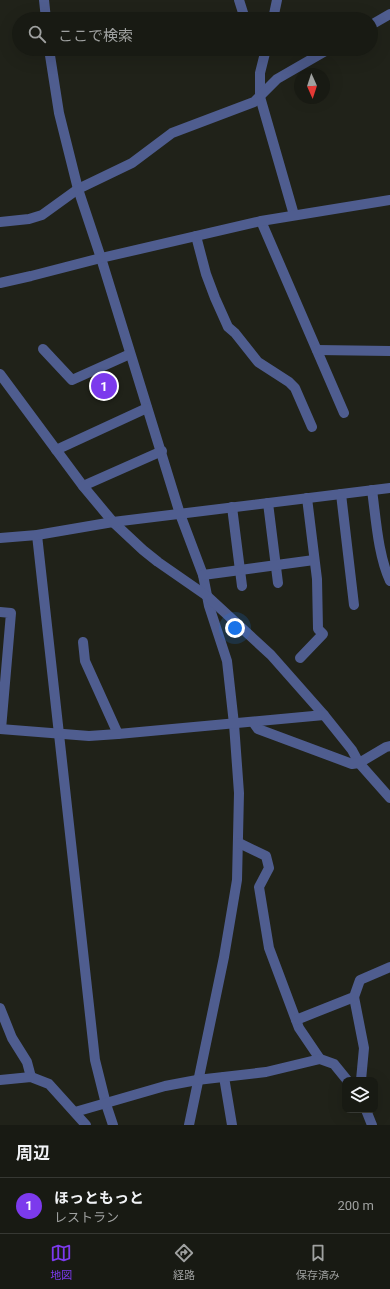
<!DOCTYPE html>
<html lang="ja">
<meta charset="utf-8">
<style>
:root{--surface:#181a13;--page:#21231c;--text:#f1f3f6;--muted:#9fa1a0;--line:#363833;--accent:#7c3aed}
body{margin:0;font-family:Roboto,"Noto Sans JP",sans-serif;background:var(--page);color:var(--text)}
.controls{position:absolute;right:12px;bottom:12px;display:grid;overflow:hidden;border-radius:8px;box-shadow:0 4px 16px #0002}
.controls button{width:36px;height:36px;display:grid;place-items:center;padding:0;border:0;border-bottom:1px solid var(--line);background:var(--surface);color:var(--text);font:20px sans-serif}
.compass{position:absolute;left:294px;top:68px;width:36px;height:36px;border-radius:50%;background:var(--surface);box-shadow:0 4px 16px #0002;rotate:177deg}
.you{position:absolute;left:235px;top:628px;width:14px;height:14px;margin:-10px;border:3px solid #fff;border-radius:50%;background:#1a73e8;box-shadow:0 0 0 6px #1a73e833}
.badge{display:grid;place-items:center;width:26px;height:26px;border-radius:50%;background:var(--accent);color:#fff;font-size:13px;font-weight:700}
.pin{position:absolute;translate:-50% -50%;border:2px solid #fff;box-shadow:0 1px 4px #0006}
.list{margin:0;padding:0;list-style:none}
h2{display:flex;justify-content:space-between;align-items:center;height:52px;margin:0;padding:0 16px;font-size:17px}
h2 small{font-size:13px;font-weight:400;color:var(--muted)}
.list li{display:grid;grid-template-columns:26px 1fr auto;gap:12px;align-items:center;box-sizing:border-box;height:56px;padding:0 16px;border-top:1px solid var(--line)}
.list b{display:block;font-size:15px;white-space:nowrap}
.list p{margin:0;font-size:13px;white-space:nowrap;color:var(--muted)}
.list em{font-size:13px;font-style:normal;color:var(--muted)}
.icon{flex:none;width:22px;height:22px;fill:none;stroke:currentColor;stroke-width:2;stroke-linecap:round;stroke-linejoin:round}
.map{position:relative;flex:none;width:390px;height:1125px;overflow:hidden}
.search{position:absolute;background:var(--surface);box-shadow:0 4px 16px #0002;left:12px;right:12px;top:12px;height:44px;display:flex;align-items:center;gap:10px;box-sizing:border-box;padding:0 14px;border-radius:22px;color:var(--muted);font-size:15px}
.sheet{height:108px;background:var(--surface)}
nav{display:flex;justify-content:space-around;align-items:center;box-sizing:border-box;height:56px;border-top:1px solid var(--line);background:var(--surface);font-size:11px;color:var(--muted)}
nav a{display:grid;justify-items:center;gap:2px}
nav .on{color:var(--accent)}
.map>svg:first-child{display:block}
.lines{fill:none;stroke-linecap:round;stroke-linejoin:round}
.minor{stroke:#4f5d8f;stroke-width:10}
</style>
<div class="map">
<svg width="390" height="1125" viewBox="0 0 390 1125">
<rect width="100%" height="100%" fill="#202219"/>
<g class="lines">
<g class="minor">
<polyline points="44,0 46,19"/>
<polyline points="239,0 245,19"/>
<polyline points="273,19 277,0"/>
<polyline points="371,25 390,14"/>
<polyline points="49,49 59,113 78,189 101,258 180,514 203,575 209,606 227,661 234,724 239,793 237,880 224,957 189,1125"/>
<polyline points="266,49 260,73 260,97 294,215"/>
<polyline points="261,221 344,413"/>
<polyline points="0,222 29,219 42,215 78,189 132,163 172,133 254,102 277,79 329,49"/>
<polyline points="196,236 206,274 215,298 228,327 235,333 258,362 289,382 295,388 312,427"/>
<polyline points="0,283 31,276 101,258 261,221 390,200"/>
<polyline points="43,349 72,380 130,354"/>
<polyline points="317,350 390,351"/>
<polyline points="0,374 83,486 113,522 143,550 158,562 207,596 271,655 324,715 352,750 359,763 390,798"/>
<polyline points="56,450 147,408"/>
<polyline points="83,486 162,451"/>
<path d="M372 490C376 519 378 555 390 581"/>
<polyline points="341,494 354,605"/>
<polyline points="268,503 278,583"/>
<polyline points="232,507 242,586"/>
<polyline points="37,535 95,1060 106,1104 113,1125"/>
<polyline points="0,538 37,535 113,522 390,488"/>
<polyline points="203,575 314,560"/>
<polyline points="0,612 11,613 1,729"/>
<polyline points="83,642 85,661 118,734"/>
<polyline points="300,658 323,634 318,629 317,579 307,498"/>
<polyline points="253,722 258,729 352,764 359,763 386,747 390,746"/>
<polyline points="0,729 89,736 118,734 324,715"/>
<polyline points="239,843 266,856 269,868 259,887 269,948 299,1028 320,1059"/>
<polyline points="354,997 364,1048 361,1080"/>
<polyline points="0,1008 12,1038 27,1062 31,1077"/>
<polyline points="296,1020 354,997 360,980 390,967"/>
<polyline points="224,1077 232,1125"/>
<polyline points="0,1080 31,1077 49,1084 86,1125"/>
<polyline points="366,1110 372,1125"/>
<polyline points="75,1112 165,1086 197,1080 266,1072 320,1059 334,1064 347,1080"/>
</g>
</g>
</svg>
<div class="controls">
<button><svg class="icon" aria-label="layers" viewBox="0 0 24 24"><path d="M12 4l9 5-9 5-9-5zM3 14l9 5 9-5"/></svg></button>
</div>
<svg class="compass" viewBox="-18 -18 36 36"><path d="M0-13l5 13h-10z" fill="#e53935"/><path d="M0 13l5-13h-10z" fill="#9fa1a0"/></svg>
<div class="you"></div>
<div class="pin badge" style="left:104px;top:386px">1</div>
<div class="search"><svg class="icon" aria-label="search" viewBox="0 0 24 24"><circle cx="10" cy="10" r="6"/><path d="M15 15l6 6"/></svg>ここで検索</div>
</div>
<section class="sheet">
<h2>周辺<small></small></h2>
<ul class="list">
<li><span class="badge">1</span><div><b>ほっともっと</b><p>レストラン</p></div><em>200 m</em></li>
</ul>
</section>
<nav>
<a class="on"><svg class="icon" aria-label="map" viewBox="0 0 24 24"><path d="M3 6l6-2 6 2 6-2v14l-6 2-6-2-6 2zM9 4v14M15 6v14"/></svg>地図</a>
<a><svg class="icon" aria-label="directions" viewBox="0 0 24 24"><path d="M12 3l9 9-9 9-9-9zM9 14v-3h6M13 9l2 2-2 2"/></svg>経路</a>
<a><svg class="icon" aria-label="saved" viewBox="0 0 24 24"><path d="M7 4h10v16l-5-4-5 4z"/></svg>保存済み</a>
</nav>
